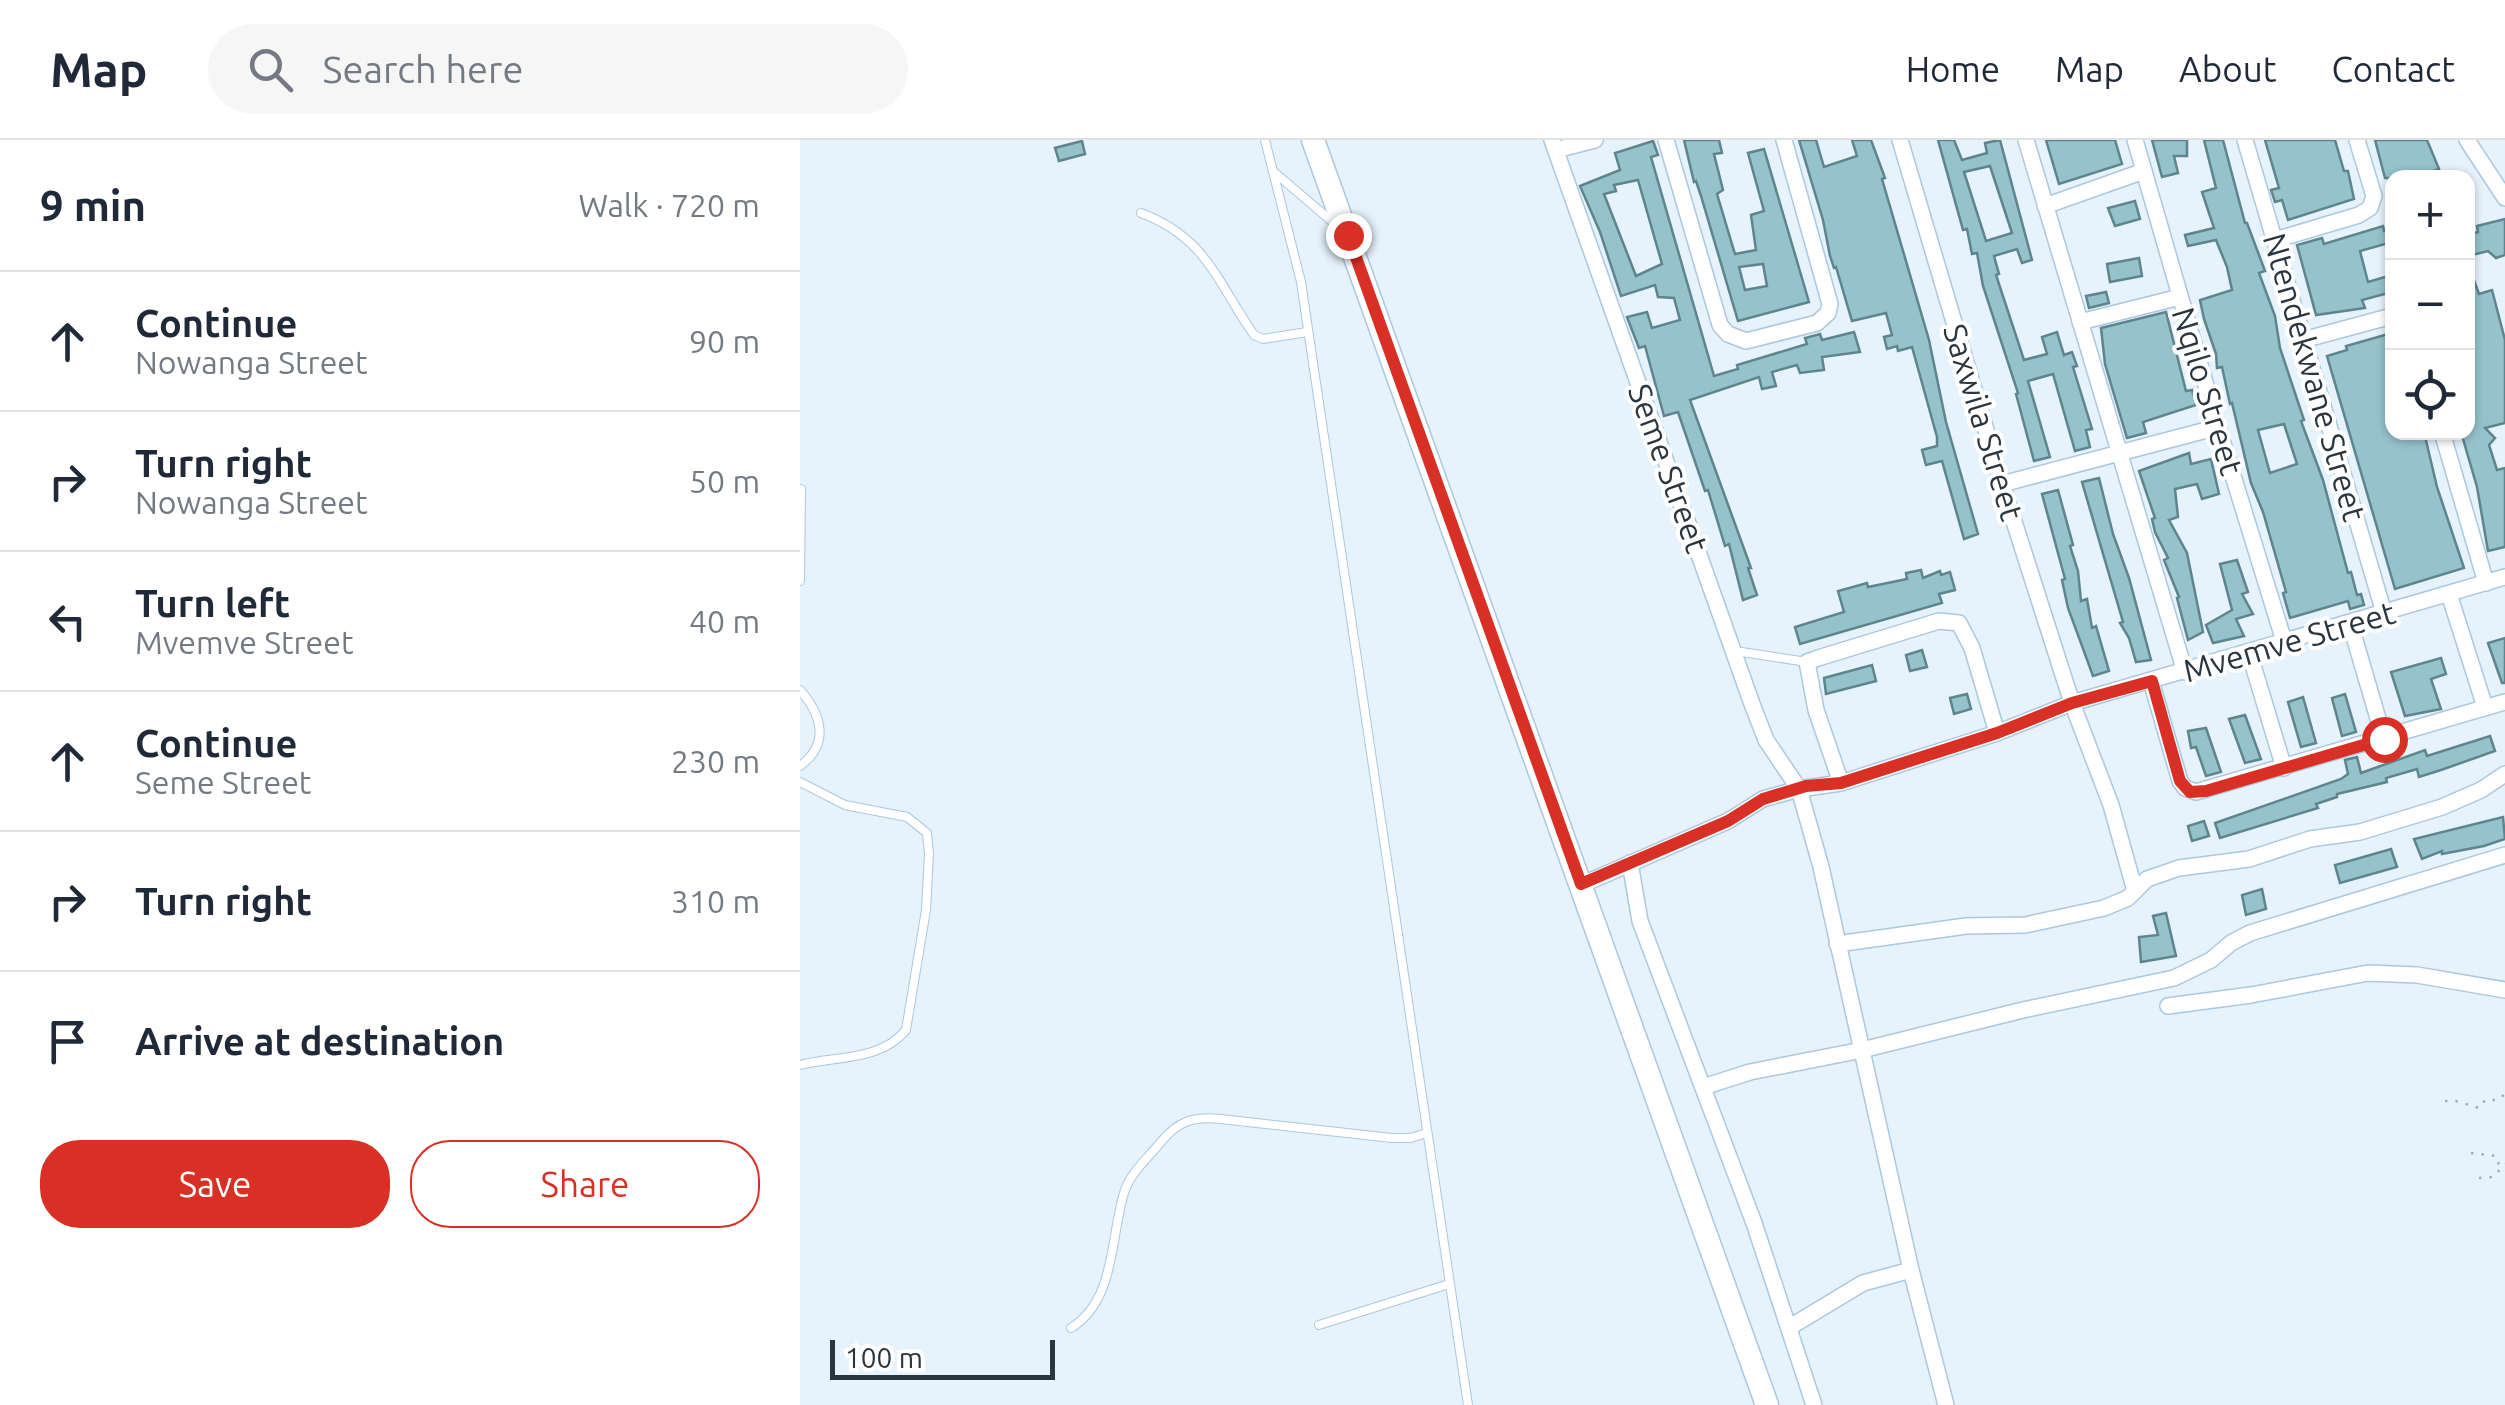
<!DOCTYPE html>
<meta charset="utf-8">
<style>
:root{--surface:#fff;--page:#f6f6f7;--text:#1f2937;--muted:#747a83;--line:#e0e1e3;--accent:#d93025}
body{margin:0;font-family:Ubuntu,sans-serif;background:var(--page);color:var(--text)}
.controls{position:absolute;right:30px;top:30px;display:grid;overflow:hidden;border-radius:20px;box-shadow:0 2px 8px #0004}
.controls button{width:90px;height:90px;display:grid;place-items:center;padding:0;border:0;border-bottom:2px solid var(--line);background:var(--surface);color:var(--text);font:50px sans-serif}
.scale{position:absolute;left:30px;bottom:25px;width:225px;box-sizing:border-box;padding-left:10px;border:5px solid #2a363f;border-top:0;font-size:28px;line-height:35px;white-space:nowrap;color:#2a363f;-webkit-text-stroke:8px #fff;paint-order:stroke}
.stop{position:absolute;width:30px;height:30px;margin:-22px;border:8px solid #d93025;border-radius:50%;background:#fff}
.stop.end{background:#d93025;border-color:#fff;box-shadow:0 2px 10px #0008}
.list{margin:0;padding:0;list-style:none}
h2{display:flex;justify-content:space-between;align-items:center;height:130px;margin:0;padding:0 40px;font-size:42px}
h2 small{font-size:32px;font-weight:400;color:var(--muted)}
.list li{display:grid;grid-template-columns:65px 1fr auto;gap:30px;align-items:center;box-sizing:border-box;height:140px;padding:0 40px;border-top:2px solid var(--line)}
.list b{display:block;font-size:38px;white-space:nowrap}
.list p{margin:0;font-size:32px;white-space:nowrap;color:var(--muted)}
.list em{font-size:32px;font-style:normal;color:var(--muted)}
.actions{display:flex;gap:20px;padding:30px 40px}
.actions a{flex:1;padding:22px 0;border:2px solid var(--accent);border-radius:40px;text-align:center;font-size:35px;color:var(--accent)}
.actions .main{background:var(--accent);color:#fff}
.icon{flex:none;width:55px;height:55px;fill:none;stroke:currentColor;stroke-width:2;stroke-linecap:round;stroke-linejoin:round}
.map{position:relative;flex:none;width:1705px;height:1265px;overflow:hidden}
header{display:flex;align-items:center;gap:60px;box-sizing:border-box;height:140px;padding:0 50px;background:var(--surface);border-bottom:2px solid var(--line)}
header strong{font-size:48px}
nav{display:flex;gap:55px;margin-inline-start:auto;font-size:35px}
.search{width:700px;height:90px;background:var(--page);display:flex;align-items:center;gap:25px;box-sizing:border-box;padding:0 35px;border-radius:55px;color:var(--muted);font-size:38px}
main{display:flex}
aside{flex:1;background:var(--surface)}
.map>svg:first-child{display:block}
.building{fill:#96c2cb;stroke:#5e858d;stroke-width:2.5;fill-rule:evenodd}
.lines{fill:none;stroke-linecap:round;stroke-linejoin:round}
.service-casing{stroke:#abc8df;stroke-width:10}
.minor-casing{stroke:#abc8df;stroke-width:18}
.secondary-casing{stroke:#abc8df;stroke-width:25}
.path{stroke:#a0acb6;stroke-width:2.5;stroke-dasharray:2.5 8;stroke-linecap:butt}
.service{stroke:#fff;stroke-width:8}
.minor{stroke:#fff;stroke-width:15}
.secondary{stroke:#fff;stroke-width:22}
.route{stroke:#d93025;stroke-width:12}
.labels{text-anchor:middle;dominant-baseline:central;stroke-width:8;stroke-linejoin:round;paint-order:stroke}
.street-label{font-size:32px;fill:#2a363f;stroke:#fff}
</style>
<header>
<strong>Map</strong>
<div class="search"><svg class="icon" aria-label="search" viewBox="0 0 24 24"><circle cx="10" cy="10" r="6"/><path d="M15 15l6 6"/></svg>Search here</div>
<nav><a>Home</a><a>Map</a><a>About</a><a>Contact</a></nav>
</header>
<main>
<aside>
<h2>9 min<small>Walk · 720 m</small></h2>
<ul class="list">
<li><svg class="icon" aria-label="ahead" viewBox="0 0 24 24"><path d="M12 20V5M6 11l6-6 6 6"/></svg><div><b>Continue</b><p>Nowanga Street</p></div><em>90 m</em></li>
<li><svg class="icon" aria-label="right" viewBox="0 0 24 24"><path d="M7 20v-9h11M14 6l5 5-5 5"/></svg><div><b>Turn right</b><p>Nowanga Street</p></div><em>50 m</em></li>
<li><svg class="icon" aria-label="left" viewBox="0 0 24 24"><path d="M17 20v-9H6M10 6l-5 5 5 5"/></svg><div><b>Turn left</b><p>Mvemve Street</p></div><em>40 m</em></li>
<li><svg class="icon" aria-label="ahead" viewBox="0 0 24 24"><path d="M12 20V5M6 11l6-6 6 6"/></svg><div><b>Continue</b><p>Seme Street</p></div><em>230 m</em></li>
<li><svg class="icon" aria-label="right" viewBox="0 0 24 24"><path d="M7 20v-9h11M14 6l5 5-5 5"/></svg><div><b>Turn right</b></div><em>310 m</em></li>
<li><svg class="icon" aria-label="arrive" viewBox="0 0 24 24"><path d="M6 21V4h12l-3 4 3 4H6"/></svg><div><b>Arrive at destination</b></div></li>
</ul>
<div class="actions"><a class="main">Save</a><a>Share</a></div>
</aside>
<div class="map">
<svg width="1705" height="1265" viewBox="0 0 1705 1265">
<rect width="100%" height="100%" fill="#e6f2fc"/>
<g class="building">
<path d="M884 0H919L922 13 914 14 923 50 917 54 935 114 956 110 951 75 964 71 948 13 964 9 1009 162 938 181 901 56 896 41 894 42ZM963 124 967 146 945 150 939 127Z"/>
<polygon points="999,0 1016,0 1024,27 1057,16 1052,0 1071,0 1085,38 1082,39 1129,200 1146,282 1178,394 1164,399 1142,321 1126,325 1122,310 1137,306 1137,297 1112,207 1098,211 1097,206 1087,209 1084,197 1092,195 1086,173 1052,181 1036,127 1034,128 1030,116 1023,80"/>
<path d="M1138 0H1154L1162 20 1187 13 1185 3 1200 0 1232 120 1222 123 1217 109 1194 116 1199 134 1196 135 1224 220 1247 214 1242 197 1257 192 1264 215 1272 212 1277 226 1273 227 1292 289 1286 290 1290 307 1275 311 1253 234 1228 241 1250 317 1234 321 1216 254 1218 253 1183 146 1177 113 1172 114 1167 89 1163 90ZM1190 26 1212 93 1186 101 1164 32Z"/>
<polygon points="1246,0 1315,0 1322,24 1259,44"/>
<polygon points="1352,0 1387,0 1387,16 1374,16 1378,33 1362,37"/>
<path d="M1404 0H1423L1445 83H1447L1465 131 1459 133 1475 176 1480 208 1504 280 1501 281 1523 340 1548 433 1551 432 1557 455 1561 454 1564 465 1550 469 1548 461 1490 478 1483 453 1486 452 1463 372 1451 343 1432 263 1430 264 1422 227 1417 228 1416 214 1404 179 1400 160 1432 150 1427 127 1416 100 1388 106 1385 95 1414 88 1402 52 1416 48ZM1484 284 1497 324 1470 333 1458 290Z"/>
<polygon points="1465,0 1535,0 1544,31 1548,31 1554,59 1488,80 1482,60 1475,62 1471,50 1479,48"/>
<polygon points="1575,0 1627,0 1639,29 1616,38 1585,38"/>
<polygon points="282,1 285,14 259,21 255,8"/>
<path d="M853 1 858 15 851 17 914 236 938 229 937 225 1007 204 1005 198 1020 194 1022 200 1054 192 1060 212 1022 217 1024 230 1000 233 997 225 972 232 976 246 962 249 959 237 890 260 951 428H948L957 455 943 460 929 404 925 406 908 350 905 351 878 272 864 276 845 206 839 208 827 177 847 172 852 188 880 180 874 158 858 157 855 145 821 156 800 92 780 46 820 30 815 13ZM838 40 862 124 836 136 804 54 816 51 814 45Z"/>
<polygon points="1335,61 1340,79 1315,86 1308,68"/>
<polygon points="1705,79 1705,115 1696,118 1688,111 1668,116 1668,95 1678,92 1677,86"/>
<polygon points="1583,86 1584,91 1592,89 1592,102 1560,111 1568,142 1592,135 1592,152 1562,160 1565,168 1516,175 1497,105 1522,98 1524,104"/>
<polygon points="1339,118 1342,136 1310,142 1307,124"/>
<polygon points="1669,127 1679,154 1692,150 1705,200 1705,283 1685,288 1695,298 1689,305 1697,330 1705,328 1705,407 1688,411 1677,347 1661,292 1668,292"/>
<polygon points="1306,152 1309,163 1289,168 1286,156"/>
<polygon points="1366,172 1386,251 1392,250 1396,265 1343,282 1346,293 1327,298 1305,224 1301,188"/>
<polygon points="1592,193 1592,292 1624,292 1637,347 1664,428 1595,449 1527,216 1547,210 1546,206"/>
<polygon points="1389,313 1391,324 1411,319 1419,354 1402,359 1397,344 1375,349 1378,377 1369,380 1387,413 1403,492 1388,500 1377,458 1379,457 1364,420 1368,418 1355,392 1352,379 1355,378 1339,331"/>
<polygon points="1299,338 1313,394 1329,438 1351,520 1336,522 1329,498 1320,483 1323,482 1282,342"/>
<polygon points="1258,350 1273,405 1270,406 1278,431 1281,461 1287,459 1292,488 1296,486 1309,531 1293,536 1268,468 1262,440 1265,439 1242,354"/>
<polygon points="1437,420 1448,452 1442,454 1453,474 1436,479 1444,496 1413,503 1406,485 1432,470 1420,424"/>
<polygon points="1121,430 1123,438 1140,431 1141,435 1150,432 1155,450 1139,454 1142,463 1000,504 995,487 1044,472 1038,451 1067,443 1068,447 1107,439 1106,433"/>
<polygon points="1705,498 1705,543 1702,543 1688,503"/>
<polygon points="1122,510 1127,527 1110,531 1106,515"/>
<polygon points="1641,518 1646,534 1631,539 1641,569 1605,576 1591,532"/>
<polygon points="1072,525 1076,541 1026,554 1024,538"/>
<polygon points="1167,554 1171,569 1154,574 1150,558"/>
<polygon points="1545,554 1556,592 1542,596 1532,558"/>
<polygon points="1503,557 1516,603 1501,607 1488,562"/>
<polygon points="1445,575 1461,619 1445,623 1429,579"/>
<polygon points="1406,588 1421,632 1406,636 1396,607 1391,608 1388,591"/>
<polygon points="1690,596 1695,611 1641,630 1619,637 1617,629 1586,638 1587,642 1537,654 1537,657 1516,664 1518,668 1420,698 1415,683 1541,639 1548,634 1545,620 1557,617 1561,633 1625,610 1627,616"/>
<polygon points="1703,677 1705,699 1684,706 1642,714 1642,711 1622,719 1614,699"/>
<polygon points="1404,681 1409,696 1392,701 1388,686"/>
<polygon points="1591,709 1597,727 1540,743 1535,725"/>
<polygon points="1462,749 1466,769 1446,775 1442,755"/>
<polygon points="1366,773 1376,816 1341,822 1339,797 1358,795 1353,776"/>
</g>
<g class="lines">
<g class="service-casing">
<g id="service">
<polyline points="465,0 501,142 668,1265"/>
<polyline points="474,32 535,84"/>
<path d="M341 73C407 98 417 142 454 195L463 199 507 192"/>
<polyline points="0,441 1,349"/>
<polyline points="935,511 1007,522"/>
<path d="M0 550C22 575 30 604 0 626"/>
<path d="M0 642 45 665 107 677 127 693 129 714 126 770 106 890C81 921 35 916 0 925"/>
<polyline points="519,1185 649,1144"/>
<path d="M271 1188C316 1160 310 1098 324 1053 330 1033 347 1019 360 1003 378 981 393 976 421 979L592 998H610L627 993"/>
</g>
</g>
<g class="minor-casing">
<g id="minor">
<polyline points="752,0 952,564 966,600 999,649 1041,643 1197,593 1272,563 1705,437"/>
<polyline points="866,0 920,185 928,194 946,201 1017,183 1028,173 1030,164 984,0"/>
<polyline points="1100,0 1202,344 1272,563 1311,665 1335,751"/>
<polyline points="1226,0 1385,532"/>
<polyline points="1335,0 1418,287 1484,501"/>
<polyline points="1445,0 1584,473"/>
<polyline points="1667,0 1705,58"/>
<polyline points="756,10 795,0"/>
<polyline points="1245,66 1344,31"/>
<polyline points="1475,100 1559,75 1570,68 1574,56 1557,0"/>
<polyline points="1280,182 1380,157"/>
<polyline points="1503,200 1592,176"/>
<polyline points="1642,292 1686,443"/>
<polyline points="1202,344 1418,287"/>
<polyline points="1649,454 1685,567"/>
<polyline points="1550,483 1584,599"/>
<polyline points="1449,512 1484,628"/>
<polyline points="1351,541 1380,641 1385,648 1396,652 1705,562"/>
<polyline points="1041,643 1016,570 1007,522 1018,518 1139,481 1159,483 1172,508 1197,593"/>
<polyline points="830,723 840,781 954,1083 1014,1265"/>
<polyline points="781,745 928,681 963,659 999,649 1021,727 1111,1130 1146,1265"/>
<polyline points="1037,804 1166,786 1225,785 1304,768 1328,758 1347,739 1379,728 1449,719 1510,699 1560,692 1642,667 1681,650 1705,634"/>
<polyline points="1368,866 1451,855 1568,833 1617,835 1705,850"/>
<polyline points="903,947 950,932 1062,910 1223,870 1374,838 1411,820 1431,803 1450,793 1705,715"/>
<polyline points="990,1187 1063,1143 1111,1130"/>
</g>
</g>
<g class="secondary-casing">
<polyline id="secondary" points="513,0 967,1265"/>
</g>
<g class="path">
<polyline points="1645,961 1656,961 1679,968 1685,960 1697,960 1705,954"/>
<polyline points="1671,1013 1696,1016 1700,1028"/>
<polyline points="1679,1038 1693,1037 1705,1024"/>
</g>
<use href="#service" class="service"/>
<use href="#minor" class="minor"/>
<use href="#secondary" class="secondary"/>
</g>
<g class="lines">
<polyline class="route" points="548,95 781,744 928,681 963,659 1006,646 1041,643 1197,593 1272,563 1352,541 1380,641 1390,652 1406,651 1584,599"/>
</g>
<g class="labels">
<g class="street-label">
<text transform="translate(1515 237) rotate(74)">Ntendekwane Street</text>
<text transform="translate(1408 251) rotate(73)">Nqilo Street</text>
<text transform="translate(1184 282) rotate(73)">Saxwila Street</text>
<text transform="translate(869 328) rotate(70)">Seme Street</text>
<text transform="translate(1489 501) rotate(-16)">Mvemve Street</text>
</g>
</g>
</svg>
<div class="controls">
<button>+</button>
<button>−</button>
<button><svg class="icon" aria-label="locate" viewBox="0 0 24 24"><circle cx="12" cy="12" r="6"/><path d="M12 2v4M12 18v4M2 12h4M18 12h4"/></svg></button>
</div>
<div class="scale">100 m</div>
<div class="stop" style="left:1584px;top:599px"></div>
<div class="stop end" style="left:548px;top:95px"></div>
</div>
</main>
